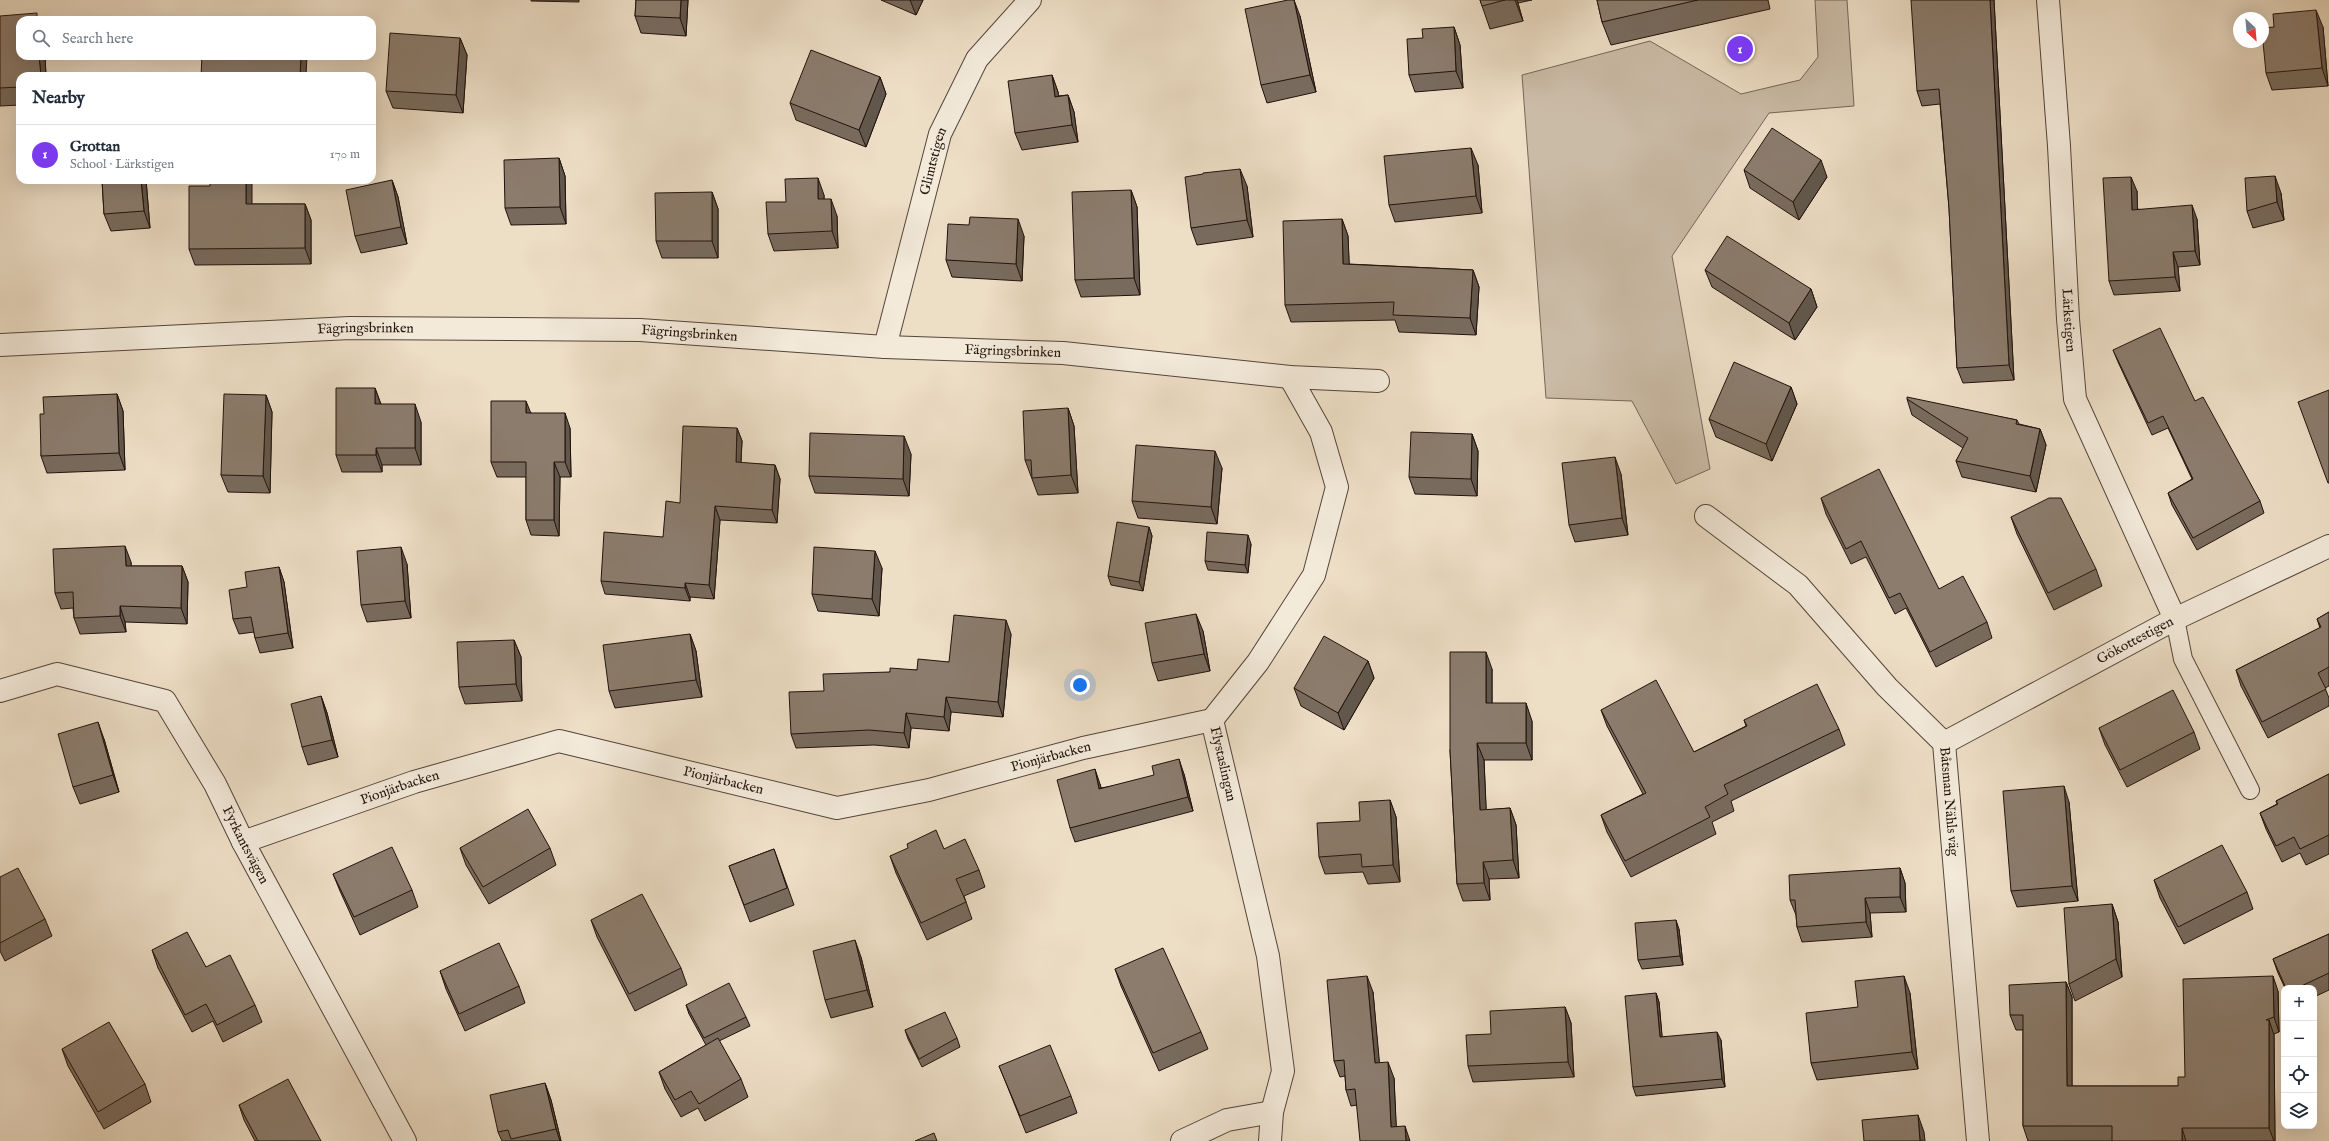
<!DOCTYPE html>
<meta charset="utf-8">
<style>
:root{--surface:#fff;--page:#f2f2f3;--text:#1f2937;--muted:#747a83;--line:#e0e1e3;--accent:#7c3aed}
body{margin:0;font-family:"IM FELL English",serif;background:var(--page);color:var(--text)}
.controls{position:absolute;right:12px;bottom:12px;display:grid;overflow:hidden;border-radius:8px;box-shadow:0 4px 16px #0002}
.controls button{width:36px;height:36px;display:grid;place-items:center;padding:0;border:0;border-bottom:1px solid var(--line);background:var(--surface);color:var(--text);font:20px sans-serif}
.compass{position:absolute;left:2233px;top:12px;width:36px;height:36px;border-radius:50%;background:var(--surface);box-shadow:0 4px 16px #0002;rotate:154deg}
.you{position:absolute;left:1080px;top:685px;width:14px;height:14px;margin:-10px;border:3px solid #fff;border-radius:50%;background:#1a73e8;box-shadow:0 0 0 6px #1a73e833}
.badge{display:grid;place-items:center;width:26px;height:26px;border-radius:50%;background:var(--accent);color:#fff;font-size:13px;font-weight:700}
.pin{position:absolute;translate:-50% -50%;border:2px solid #fff;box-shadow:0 1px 4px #0006}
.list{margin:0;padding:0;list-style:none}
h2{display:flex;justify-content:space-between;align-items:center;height:52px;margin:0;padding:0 16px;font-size:17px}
h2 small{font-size:13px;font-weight:400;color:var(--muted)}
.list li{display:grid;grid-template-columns:26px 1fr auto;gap:12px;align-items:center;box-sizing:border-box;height:60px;padding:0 16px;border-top:1px solid var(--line)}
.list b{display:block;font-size:15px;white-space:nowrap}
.list p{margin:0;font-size:13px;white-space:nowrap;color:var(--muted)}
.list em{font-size:13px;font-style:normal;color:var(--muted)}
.icon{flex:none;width:22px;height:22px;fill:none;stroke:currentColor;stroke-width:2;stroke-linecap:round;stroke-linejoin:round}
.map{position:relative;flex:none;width:2329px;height:1141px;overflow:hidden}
.search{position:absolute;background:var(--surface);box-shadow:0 4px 16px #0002;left:16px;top:16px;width:360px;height:44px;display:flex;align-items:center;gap:10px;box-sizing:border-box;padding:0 14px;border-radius:12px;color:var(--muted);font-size:15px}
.panel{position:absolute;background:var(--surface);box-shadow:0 4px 16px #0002;left:16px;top:72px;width:360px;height:112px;border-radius:12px}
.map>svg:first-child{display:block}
.green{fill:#cabba6;stroke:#766659}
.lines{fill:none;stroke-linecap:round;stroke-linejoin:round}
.service-casing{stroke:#54453a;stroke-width:20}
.minor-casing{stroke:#54453a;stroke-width:24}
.service{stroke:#f3eada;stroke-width:18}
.minor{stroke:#f3eada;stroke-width:22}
.wall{fill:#786b5e;stroke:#21120c}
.shaded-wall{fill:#61574c;stroke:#21120c}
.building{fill:#8b7c6d;stroke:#21120c}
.labels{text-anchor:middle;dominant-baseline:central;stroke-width:3.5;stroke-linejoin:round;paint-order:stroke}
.street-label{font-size:14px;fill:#21120c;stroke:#f3eada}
</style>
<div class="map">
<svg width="2329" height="1141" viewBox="0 0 2329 1141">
<rect width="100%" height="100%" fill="#eddec6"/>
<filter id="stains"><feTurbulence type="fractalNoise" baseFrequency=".005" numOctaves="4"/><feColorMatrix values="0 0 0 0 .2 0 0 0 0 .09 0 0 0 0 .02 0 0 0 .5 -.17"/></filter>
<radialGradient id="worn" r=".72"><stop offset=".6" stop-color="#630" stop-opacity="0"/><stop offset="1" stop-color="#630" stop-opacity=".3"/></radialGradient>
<polygon class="green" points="1815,0 1847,0 1854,106 1769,113 1672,256 1710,469 1676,484 1632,401 1546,398 1522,75 1650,41 1741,94 1800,80 1818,57"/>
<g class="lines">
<g class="service-casing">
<polyline id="service" points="2175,619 2183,659 2250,790"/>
</g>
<g class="minor-casing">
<g id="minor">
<path id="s1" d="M2048 0 2059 146 2068 319 2075 399 2175 619"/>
<path id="s2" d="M0 345 350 328 640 330 885 347 1063 353 1290 377 1378 381"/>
<path id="s3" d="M885 347 940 134 977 59 1030 0"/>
<path id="s4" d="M1706 516 1798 585 1887 687 1944 743 1978 1141"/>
<path id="s5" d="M0 691 57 674 165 701 215 784 243 842 405 1141"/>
<path id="s6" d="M1944 743 2175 619 2329 546"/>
<path id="s7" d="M243 842 414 782 559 741 837 808 929 790 1083 748 1212 720"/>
<polyline points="1182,1141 1227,1120 1272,1112"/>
<polyline points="1270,1141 1272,1112 1283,1071 1268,956 1212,720 1258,662 1314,575 1337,487 1321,432 1290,377"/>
</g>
</g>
<use href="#service" class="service"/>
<use href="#minor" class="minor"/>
</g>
<g class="wall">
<polygon points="531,0 579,0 579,2 531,1"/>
<polygon points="636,0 688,0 686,36 641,33 635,16"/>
<polygon points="881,0 923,0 916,15"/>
<polygon points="1480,0 1532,0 1518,3 1523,21 1490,29"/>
<polygon points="1597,0 1768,0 1770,9 1611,45 1602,22"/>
<polygon points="1994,0 2014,380 1963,383 1957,368 1949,208 1940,104 1922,106 1917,91"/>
<polygon points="0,16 20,56 45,56 46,76 20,76 20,105 0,106"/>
<polygon points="1300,16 1316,92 1267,103 1261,85"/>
<polygon points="1454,27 1460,45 1463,88 1415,92 1409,75 1423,38"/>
<polygon points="2323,27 2328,86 2272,90 2266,73"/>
<polygon points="460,38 467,55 463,113 393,108 386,91"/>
<polygon points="1052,75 1058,92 1058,96 1068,95 1074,112 1078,142 1022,150 1015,133"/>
<polygon points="880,77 886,94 866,147 796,120 790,103"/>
<polygon points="559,158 565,176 566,224 511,225 505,208"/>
<polygon points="1478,165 1482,213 1395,222 1389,205"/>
<polygon points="1744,170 1827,177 1799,220 1750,188"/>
<polygon points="102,180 146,180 150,228 111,231 104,214"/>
<polygon points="392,180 398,197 407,244 361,253 355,236"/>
<polygon points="1247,186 1253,237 1197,245 1191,228"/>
<polygon points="1131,190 1137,207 1140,295 1081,297 1075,280"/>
<polygon points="2137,191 2137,209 2197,219 2200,265 2178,267 2180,291 2114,295 2109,281"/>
<polygon points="712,192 718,209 718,258 662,258 656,241"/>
<polygon points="2281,193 2284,220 2253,228 2247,211"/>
<polygon points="824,195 824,199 837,216 838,248 774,251 768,234 786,202"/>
<polygon points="252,204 305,204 311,220 311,264 195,265 189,249"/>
<polygon points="1342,219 1348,236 1349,264 1473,270 1479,287 1476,335 1399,332 1395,320 1291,322 1285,305"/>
<polygon points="969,225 1024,236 1022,281 952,277 946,260"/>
<polygon points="1705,270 1811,289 1817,307 1795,340 1712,287"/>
<polygon points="2113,350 2195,401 2260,501 2264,513 2197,550 2172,505 2168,493 2192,479 2168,428 2152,435 2118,362"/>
<polygon points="1791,387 1797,404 1772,461 1716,437 1709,419"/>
<polygon points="375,388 381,404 421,422 421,465 382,465 382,472 342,472 336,455"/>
<polygon points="117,394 123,411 125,470 47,473 41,456 44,414"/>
<polygon points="266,395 272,412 270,493 228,492 221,475"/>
<polygon points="1907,399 2017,420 2019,424 2040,429 2046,445 2036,492 1962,477 1956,461 1963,448 1912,415"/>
<polygon points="1068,408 1074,426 1078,493 1038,495 1025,460"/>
<polygon points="531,413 570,428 571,477 560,477 559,536 531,535 526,520 526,477 497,477 491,462"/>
<polygon points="737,428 742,441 741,463 775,465 780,479 777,523 720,520 714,599 690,597 690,601 605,594 601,581 663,537 680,503"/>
<polygon points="1472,434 1478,451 1477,496 1415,494 1409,477"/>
<polygon points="911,454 909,496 815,493 809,476"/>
<polygon points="1222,468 1217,524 1138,518 1132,501"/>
<polygon points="1621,474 1628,535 1575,542 1569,525"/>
<polygon points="1821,498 1939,589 1987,622 1992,638 1936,667 1906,608 1895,614 1866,557 1851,564 1826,514"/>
<polygon points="2011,517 2096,569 2102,586 2054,610 2017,534"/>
<polygon points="1149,527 1152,536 1143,591 1111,585 1108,576"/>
<polygon points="1251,544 1248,573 1208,570 1205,561"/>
<polygon points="131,562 131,566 182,566 188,582 187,624 125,622 126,632 80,634 74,618 73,608 61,609 55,593"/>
<polygon points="407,564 411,618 367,622 361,605"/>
<polygon points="279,567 284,582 293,648 260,653 255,638 254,632 239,634 233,619 247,587"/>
<polygon points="882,568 879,616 818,611 812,594"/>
<polygon points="2329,612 2329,686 2325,688 2329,698 2329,706 2268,738 2241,686 2236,670 2320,628 2317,619"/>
<polygon points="1203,631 1210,671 1158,681 1152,663"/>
<polygon points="690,634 696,651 702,697 615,708 609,691"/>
<polygon points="1011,634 1003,717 951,712 949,731 911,728 909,748 874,745 796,748 791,734 824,691 890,672 917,670 949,662"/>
<polygon points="514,640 521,657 522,701 465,704 459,687"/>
<polygon points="1368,661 1374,678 1344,730 1301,706 1294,688"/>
<polygon points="1492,669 1492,703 1532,721 1532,760 1484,760 1486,810 1510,808 1516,825 1519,878 1489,879 1490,900 1463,901 1457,884 1450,750"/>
<polygon points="321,696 327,713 338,757 308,765 302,747"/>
<polygon points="1601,710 1694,752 1746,726 1744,720 1839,729 1845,745 1731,801 1734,811 1712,822 1716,834 1631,877 1607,832 1601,815 1643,794 1607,726"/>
<polygon points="2099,728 2194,732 2200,749 2127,787 2105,745"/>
<polygon points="104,739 119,792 80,804 73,787"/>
<polygon points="1184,774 1193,811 1075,842 1070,828 1100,784 1101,788"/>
<polygon points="2329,774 2329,854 2306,865 2300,853 2282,862 2266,829 2260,813 2277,804 2276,801"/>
<polygon points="1390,800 1396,817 1400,882 1368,884 1363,872 1325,874 1319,857 1360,821"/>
<polygon points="2069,802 2078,901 2017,907 2011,891"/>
<polygon points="460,848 550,848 556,865 489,904 466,865"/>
<polygon points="774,849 794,905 750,922 729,866"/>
<polygon points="944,849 979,870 985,887 964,896 972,919 927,940 896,873 890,856"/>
<polygon points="1900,868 1905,883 1906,912 1870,913 1872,937 1802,942 1797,927 1796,915 1790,900"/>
<polygon points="333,874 412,890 418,907 360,935 340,891"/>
<polygon points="0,877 45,919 52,936 5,961 0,951"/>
<polygon points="2154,880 2247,892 2253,909 2184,944 2160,898"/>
<polygon points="2112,904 2118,922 2122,977 2075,1001 2069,984"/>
<polygon points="591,920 681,968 687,985 635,1011 597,937"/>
<polygon points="1679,929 1683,965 1642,969 1638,960"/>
<polygon points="2329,934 2329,990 2314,997 2314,988 2285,988 2278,973 2273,959"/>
<polygon points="152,950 206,967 255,1005 262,1022 223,1042 213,1021 192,1032 158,968"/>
<polygon points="861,957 873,1007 831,1018 825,1000"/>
<polygon points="1115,969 1201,1032 1208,1049 1159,1071 1121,986"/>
<polygon points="440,971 519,986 525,1003 465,1031 446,989"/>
<polygon points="2066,982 2072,997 2072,1086 2178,1086 2185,1077 2278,991 2279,1032 2274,1034 2275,1141 2028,1141 2023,1126 2023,1030 2016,1030 2010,1015"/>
<polygon points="1373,992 1379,1063 1394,1078 1396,1127 1410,1141 1357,1105 1351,1106 1346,1090 1345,1076 1340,1077 1334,1061"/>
<polygon points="1656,993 1659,1002 1662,1037 1721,1040 1725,1087 1636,1096 1633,1087"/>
<polygon points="1910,993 1918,1069 1817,1080 1811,1063"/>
<polygon points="686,1005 746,1017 750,1026 719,1041 741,1079 748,1097 705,1121 698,1108 681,1117 665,1089 659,1072 706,1045 689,1014"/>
<polygon points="1565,1007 1571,1023 1574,1077 1473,1082 1468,1066 1491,1034"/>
<polygon points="905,1030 957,1038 960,1047 922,1067 908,1039"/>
<polygon points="62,1049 145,1084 151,1102 104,1129 68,1066"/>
<polygon points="999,1066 1071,1096 1077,1113 1026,1133 1006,1083"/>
<polygon points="545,1083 551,1100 561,1141 502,1141 498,1132"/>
<polygon points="239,1105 321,1141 255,1141 244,1120"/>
</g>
<g class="shaded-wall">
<polygon points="681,0 688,0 686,36 680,18"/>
<polygon points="910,0 923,0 916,15"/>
<polygon points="1294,0 1300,16 1316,92 1310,75"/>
<polygon points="1515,0 1517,0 1523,21"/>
<polygon points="1990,0 1994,0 2014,380 2009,365"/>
<polygon points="2316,10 2323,27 2328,86 2322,68"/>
<polygon points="1454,27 1460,45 1463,88 1456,71"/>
<polygon points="460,38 467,55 463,113 456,95"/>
<polygon points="39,56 45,56 46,76 41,76"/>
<polygon points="301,56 307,56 306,76 300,76"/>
<polygon points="1052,75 1058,92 1061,114 1055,97"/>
<polygon points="880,77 886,94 866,147 859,130"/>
<polygon points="1068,95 1074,112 1078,142 1072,125"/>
<polygon points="1471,148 1478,165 1482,213 1476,196"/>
<polygon points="559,158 565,176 566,224 560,207"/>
<polygon points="1821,160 1827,177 1799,220 1793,202"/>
<polygon points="1240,169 1247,186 1253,237 1247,220"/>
<polygon points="2275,176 2281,193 2284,220 2277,202"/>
<polygon points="2131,177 2137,191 2138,224 2132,210"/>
<polygon points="818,178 824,195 824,216 818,199"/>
<polygon points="141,180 146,180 150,228 144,211"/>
<polygon points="246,180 252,180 252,220 246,204"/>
<polygon points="392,180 398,197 407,244 401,227"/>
<polygon points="1131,190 1137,207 1140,295 1134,278"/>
<polygon points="712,192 718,209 718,258 712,241"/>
<polygon points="831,199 837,216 838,248 832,231"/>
<polygon points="305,204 311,220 311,264 305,248"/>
<polygon points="2192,205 2197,219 2200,265 2195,251"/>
<polygon points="1018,219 1024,236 1022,281 1016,264"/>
<polygon points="1342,219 1348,236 1350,281 1343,264"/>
<polygon points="2173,252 2178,267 2180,291 2175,277"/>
<polygon points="1473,270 1479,287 1476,335 1470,318"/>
<polygon points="1811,289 1817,307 1795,340 1789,323"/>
<polygon points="1791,387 1797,404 1772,461 1766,444"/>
<polygon points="375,388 381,405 375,404"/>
<polygon points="117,394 123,411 125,470 119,453"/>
<polygon points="266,395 272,412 270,493 263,476"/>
<polygon points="526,401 532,416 526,413"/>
<polygon points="415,404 421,422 421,465 415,448"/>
<polygon points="1068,408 1074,426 1078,493 1071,475"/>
<polygon points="565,413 570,428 571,477 565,462"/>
<polygon points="737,428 742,441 740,476 736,462"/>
<polygon points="2040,429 2046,445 2036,492 2030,476"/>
<polygon points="1472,434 1478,451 1477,496 1471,479"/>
<polygon points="904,436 911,454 909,496 903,479"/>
<polygon points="376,448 382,465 382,472 376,455"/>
<polygon points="1215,451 1222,468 1217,524 1211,507"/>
<polygon points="1615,457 1621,474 1628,535 1622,518"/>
<polygon points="554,462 560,477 559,536 554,520"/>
<polygon points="775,465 780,479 777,523 772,510"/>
<polygon points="715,506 720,520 714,599 709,585"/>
<polygon points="1149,527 1152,536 1143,591 1139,582"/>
<polygon points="1248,535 1251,544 1248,573 1245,565"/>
<polygon points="125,546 131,562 132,582 126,566"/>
<polygon points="401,547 407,564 411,618 405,601"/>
<polygon points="875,551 882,568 879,616 872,599"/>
<polygon points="182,566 188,582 187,624 181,608"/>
<polygon points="279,567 284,582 293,648 288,633"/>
<polygon points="685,583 690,597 690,601 685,588"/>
<polygon points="120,606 125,622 126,632 120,616"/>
<polygon points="1196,614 1203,631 1210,671 1204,654"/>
<polygon points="1006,620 1011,634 1003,717 998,702"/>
<polygon points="690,634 696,651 702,697 696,680"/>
<polygon points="514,640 521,657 522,701 516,684"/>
<polygon points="1486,652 1492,669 1492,720 1486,703"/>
<polygon points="1368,661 1374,678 1344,730 1338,713"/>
<polygon points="321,696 327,713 338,757 332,740"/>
<polygon points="946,697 951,712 949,731 944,717"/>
<polygon points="1526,703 1532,721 1532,760 1526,743"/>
<polygon points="906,713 911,728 909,748 904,733"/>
<polygon points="98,722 104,739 119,792 113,775"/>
<polygon points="1477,743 1484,760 1487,827 1480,810"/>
<polygon points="1179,759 1184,774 1193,811 1188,797"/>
<polygon points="1095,769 1100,784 1105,803 1099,789"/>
<polygon points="2064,786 2069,802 2078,901 2072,886"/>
<polygon points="1390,800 1396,817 1400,882 1393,865"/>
<polygon points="1510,808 1516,825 1519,878 1513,860"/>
<polygon points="1483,862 1489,879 1490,900 1484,883"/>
<polygon points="1900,868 1905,883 1906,912 1900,897"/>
<polygon points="1865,898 1870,913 1872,937 1866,922"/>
<polygon points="2112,904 2118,922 2122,977 2116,959"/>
<polygon points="1676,920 1679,929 1683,965 1680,956"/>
<polygon points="855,940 861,957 873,1007 867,990"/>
<polygon points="1367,976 1373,992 1381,1079 1375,1063"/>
<polygon points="1904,976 1910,993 1918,1069 1912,1052"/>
<polygon points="2273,976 2278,991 2279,1032 2274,1017"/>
<polygon points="2066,982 2072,997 2072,1101 2067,1086"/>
<polygon points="1656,993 1659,1002 1663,1046 1660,1037"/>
<polygon points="1565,1007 1571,1023 1574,1077 1568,1062"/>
<polygon points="2269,1020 2274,1035 2275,1141 2274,1141 2269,1128"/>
<polygon points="1717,1032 1721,1040 1725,1087 1722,1079"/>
<polygon points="1388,1062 1394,1078 1397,1141 1391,1127"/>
<polygon points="545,1083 551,1100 561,1141 560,1141 556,1129"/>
<polygon points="1918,1115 1924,1132 1925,1141 1920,1141"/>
<polygon points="1405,1126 1410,1141 1406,1141"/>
<polygon points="2182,1128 2186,1141 2182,1141"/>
</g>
<g class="building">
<polygon points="636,0 681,0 680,18 635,16"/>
<polygon points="1288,0 1294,0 1310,75 1261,85 1245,9"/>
<polygon points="1480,0 1505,0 1482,6"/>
<polygon points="1597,0 1698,0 1602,22"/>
<polygon points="1911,0 1990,0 2009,365 1957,368 1949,208 1939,89 1917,91"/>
<polygon points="2316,10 2322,68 2266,73 2263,42 2263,28 2274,27 2273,14"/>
<polygon points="37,13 37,20 20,20 20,56 39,56 41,76 20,76 20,87 0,88 0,16"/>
<polygon points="1454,27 1456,71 1409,75 1407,39 1423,38 1422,29"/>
<polygon points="390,33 460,38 456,95 386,91"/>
<polygon points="811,50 880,77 859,130 790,103"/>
<polygon points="202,56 301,56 300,76 201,76"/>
<polygon points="1052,75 1055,97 1068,95 1072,125 1015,133 1008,81"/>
<polygon points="1772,128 1821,160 1793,202 1744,170"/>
<polygon points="1471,148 1476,196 1389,205 1384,156"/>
<polygon points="559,158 560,207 505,208 504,160"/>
<polygon points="1240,169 1247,220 1191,228 1185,177 1203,174 1203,173"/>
<polygon points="2275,176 2277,202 2247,211 2245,178"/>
<polygon points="2131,177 2132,210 2192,205 2195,251 2173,252 2175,277 2109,281 2103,178"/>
<polygon points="818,178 818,199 831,199 832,231 768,234 766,202 786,202 785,179"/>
<polygon points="102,180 141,180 144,211 104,214"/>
<polygon points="210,180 246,180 246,204 305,204 305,248 189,249 189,186 210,186"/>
<polygon points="392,180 401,227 355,236 346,190"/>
<polygon points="1131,190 1134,278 1075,280 1072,192"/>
<polygon points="712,192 712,241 656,241 655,193"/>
<polygon points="970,217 1018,219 1016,264 946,260 948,224 969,225"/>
<polygon points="1342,219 1343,264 1473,270 1470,318 1393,315 1394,302 1285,305 1283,221"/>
<polygon points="1727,236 1811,289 1789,323 1705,270"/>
<polygon points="2160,328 2195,401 2203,397 2260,501 2193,538 2168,493 2193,479 2163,416 2148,423 2113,350"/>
<polygon points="1734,362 1791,387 1766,444 1709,419"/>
<polygon points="336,388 375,388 375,404 415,404 415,448 376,448 376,455 336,455"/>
<polygon points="2329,390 2329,483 2328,483 2298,402"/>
<polygon points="117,394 119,453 41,456 40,414 44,414 43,397"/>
<polygon points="224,394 266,395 263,476 221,475"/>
<polygon points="1907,397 2017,420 2016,424 2040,429 2030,476 1956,461 1968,438 1907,399"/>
<polygon points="491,401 526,401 526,413 565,413 565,462 554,462 554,520 526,520 526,462 491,462"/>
<polygon points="1068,408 1071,475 1032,478 1031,460 1025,460 1023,411"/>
<polygon points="683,426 737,428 736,462 775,465 772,510 715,506 709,585 685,583 685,588 601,581 604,532 663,537 666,501 680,503"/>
<polygon points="1411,432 1472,434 1471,479 1409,477"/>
<polygon points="810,433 904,436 903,479 809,476"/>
<polygon points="1136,445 1215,451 1211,507 1132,501"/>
<polygon points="1615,457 1622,518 1569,525 1562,463"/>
<polygon points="1879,469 1939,589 1963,576 1987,622 1930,652 1900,593 1889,598 1861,541 1846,549 1821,498"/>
<polygon points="2049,498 2061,498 2096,569 2048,593 2011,517"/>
<polygon points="1117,522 1149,527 1139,582 1108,576"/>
<polygon points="1207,532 1248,535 1245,565 1205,561"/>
<polygon points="125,546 126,566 182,566 181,608 120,606 120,616 74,618 73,592 55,593 53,549"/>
<polygon points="401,547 405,601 361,605 357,551"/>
<polygon points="814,547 875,551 872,599 812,594"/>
<polygon points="279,567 288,633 255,638 251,617 233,619 229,590 247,587 245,572"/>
<polygon points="2329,612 2329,667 2318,673 2326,689 2262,722 2236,670 2321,627 2317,619"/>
<polygon points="1196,614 1204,654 1152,663 1145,623"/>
<polygon points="954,615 1006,620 998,702 946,697 944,717 906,713 904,733 869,730 791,734 789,692 824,691 823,674 890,672 890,668 917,670 918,659 949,662"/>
<polygon points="690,634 696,680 609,691 603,645"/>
<polygon points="1324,636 1368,661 1338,713 1294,688"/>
<polygon points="514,640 516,684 459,687 457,642"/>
<polygon points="1450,652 1486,652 1486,703 1526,703 1526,743 1477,743 1480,810 1510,808 1513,860 1483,862 1484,883 1457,884 1450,750"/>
<polygon points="1656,680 1694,752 1747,726 1744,720 1817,684 1839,729 1724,785 1728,794 1705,807 1710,817 1625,861 1601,815 1646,793 1601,710"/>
<polygon points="2173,690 2194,732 2120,770 2099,728"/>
<polygon points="321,696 332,740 302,747 291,704"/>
<polygon points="98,722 113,775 73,787 58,734"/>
<polygon points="1179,759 1188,797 1070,828 1057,780 1095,769 1099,789 1154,775 1152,766"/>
<polygon points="2329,774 2329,835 2300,849 2294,837 2276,846 2260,813 2278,804 2276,801"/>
<polygon points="2064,786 2072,886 2011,891 2003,791"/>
<polygon points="1390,800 1393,865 1362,867 1361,854 1319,857 1317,823 1360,821 1359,802"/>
<polygon points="528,809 550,848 483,887 460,848"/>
<polygon points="936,830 944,849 965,839 979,870 956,879 966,902 921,923 890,856 908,848 907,844"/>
<polygon points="2222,845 2247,892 2178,927 2154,880"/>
<polygon points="392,847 412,890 354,917 333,874"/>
<polygon points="774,849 787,888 744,905 729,866"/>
<polygon points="18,868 45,919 0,943 0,877"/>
<polygon points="1900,868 1900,897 1865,898 1866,922 1797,927 1795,900 1790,900 1789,875"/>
<polygon points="642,894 681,968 629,994 591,920"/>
<polygon points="2112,904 2116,959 2069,984 2064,908"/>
<polygon points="1676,920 1680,956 1638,960 1635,923"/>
<polygon points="187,932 206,967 230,955 255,1005 217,1025 206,1004 185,1015 152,950"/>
<polygon points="2329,934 2329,973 2297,988 2286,988 2273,959"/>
<polygon points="855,940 867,990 825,1000 813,951"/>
<polygon points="499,943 519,986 459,1014 440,971"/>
<polygon points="1163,948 1201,1032 1153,1053 1115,969"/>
<polygon points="1367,976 1375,1063 1388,1062 1391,1127 1405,1126 1406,1141 1360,1141 1355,1089 1346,1090 1344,1060 1334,1061 1327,980"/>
<polygon points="1904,976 1912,1052 1811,1063 1806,1013 1858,1007 1855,981"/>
<polygon points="2273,976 2274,1017 2266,1020 2269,1020 2269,1128 2182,1128 2182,1141 2112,1141 2112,1126 2023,1126 2023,1015 2010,1015 2009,985 2066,982 2067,1086 2178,1086 2178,1077 2185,1077 2183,979"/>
<polygon points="729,983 746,1017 704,1038 686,1005"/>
<polygon points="1656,993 1660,1037 1717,1032 1722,1079 1633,1087 1625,996"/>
<polygon points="1565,1007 1568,1062 1468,1066 1466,1035 1491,1034 1490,1011"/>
<polygon points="945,1012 957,1038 919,1059 905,1030"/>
<polygon points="109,1022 145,1084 98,1112 62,1049"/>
<polygon points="718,1038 741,1079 699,1104 691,1091 675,1100 659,1072"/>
<polygon points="1050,1045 1071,1096 1020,1116 999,1066"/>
<polygon points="288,1079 321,1141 258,1141 239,1105"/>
<polygon points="545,1083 556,1129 511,1139 508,1130 498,1132 490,1095"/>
<polygon points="1918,1115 1920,1141 1864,1141 1862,1120"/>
<polygon points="934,1133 937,1141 915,1141"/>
</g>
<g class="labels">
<g class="street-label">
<text stroke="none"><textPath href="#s3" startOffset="192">Glimtstigen</textPath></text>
<text stroke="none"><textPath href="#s1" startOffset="321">Lärkstigen</textPath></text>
<text stroke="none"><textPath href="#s2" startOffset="366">Fägringsbrinken</textPath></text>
<text stroke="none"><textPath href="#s2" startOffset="690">Fägringsbrinken</textPath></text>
<text stroke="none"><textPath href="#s2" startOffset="1014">Fägringsbrinken</textPath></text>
<text stroke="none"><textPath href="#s6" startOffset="217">Gökottestigen</textPath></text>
<text stroke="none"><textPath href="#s7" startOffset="838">Pionjärbacken</textPath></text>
<text transform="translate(1223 764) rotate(77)">Flystaslingan</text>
<text stroke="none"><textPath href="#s7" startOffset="501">Pionjärbacken</textPath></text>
<text stroke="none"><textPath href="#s7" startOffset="166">Pionjärbacken</textPath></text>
<text stroke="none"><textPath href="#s4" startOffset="389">Båtsman Nähls väg</textPath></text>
<text stroke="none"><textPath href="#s5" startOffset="336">Fyrkantsvägen</textPath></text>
</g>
</g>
<rect width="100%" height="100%" filter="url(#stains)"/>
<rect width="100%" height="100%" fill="url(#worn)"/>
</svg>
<div class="controls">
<button>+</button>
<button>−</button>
<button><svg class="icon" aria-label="locate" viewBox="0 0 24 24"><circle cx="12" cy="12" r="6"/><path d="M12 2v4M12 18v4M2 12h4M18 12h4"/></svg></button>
<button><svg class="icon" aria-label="layers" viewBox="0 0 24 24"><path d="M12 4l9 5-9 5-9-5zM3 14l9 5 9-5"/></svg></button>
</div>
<svg class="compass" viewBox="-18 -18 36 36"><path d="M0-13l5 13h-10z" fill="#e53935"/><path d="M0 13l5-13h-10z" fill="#747a83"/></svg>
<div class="you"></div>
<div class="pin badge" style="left:1740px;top:49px">1</div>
<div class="search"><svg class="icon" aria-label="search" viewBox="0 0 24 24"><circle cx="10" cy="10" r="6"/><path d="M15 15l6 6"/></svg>Search here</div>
<section class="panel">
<h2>Nearby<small></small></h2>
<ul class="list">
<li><span class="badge">1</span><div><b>Grottan</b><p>School · Lärkstigen</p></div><em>170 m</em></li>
</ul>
</section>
</div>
